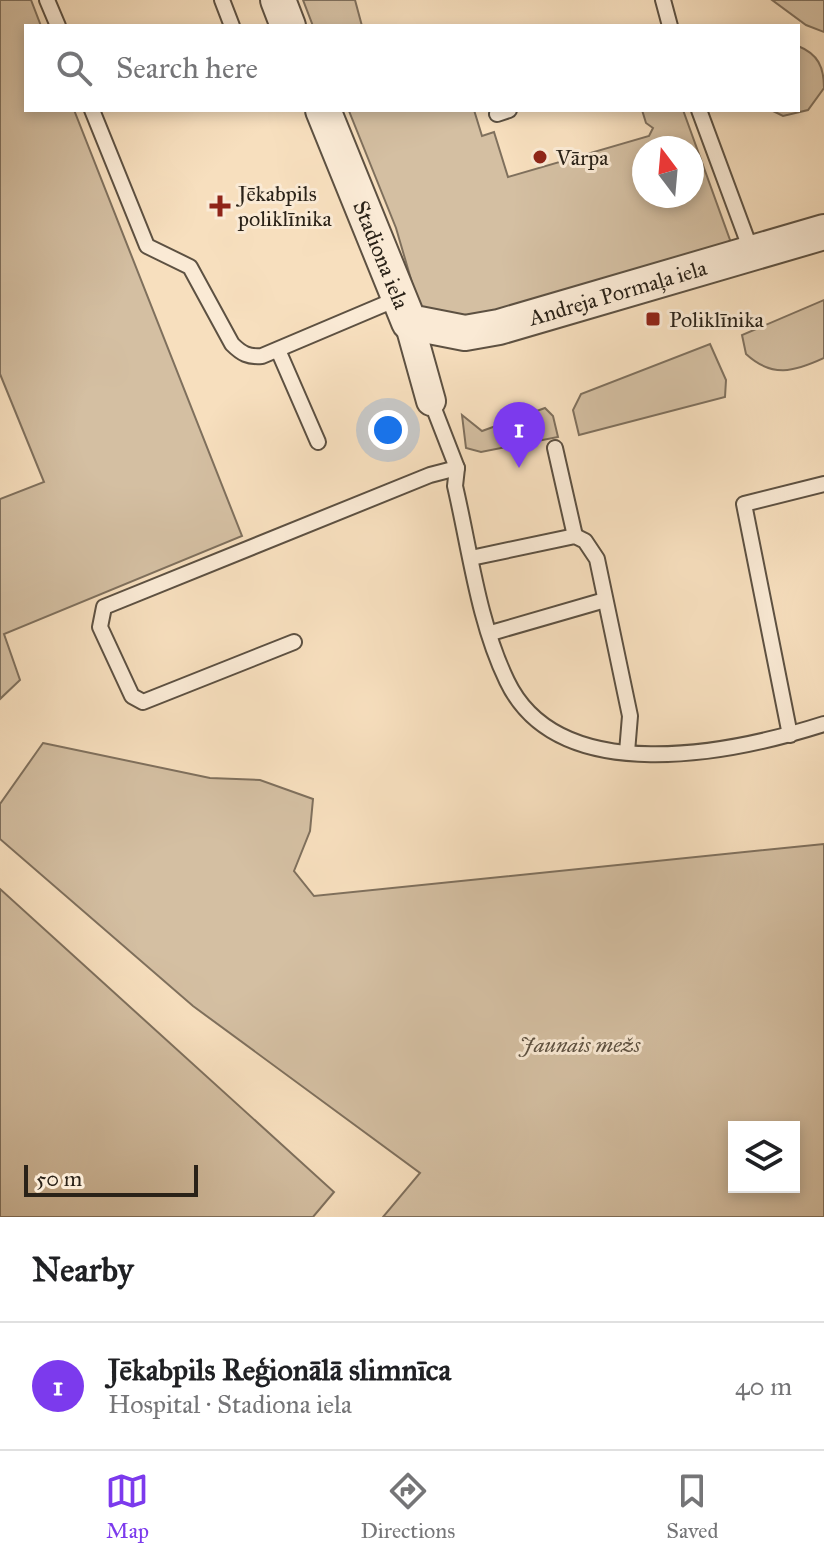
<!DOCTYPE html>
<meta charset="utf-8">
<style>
:root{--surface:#fff;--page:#f2f2f2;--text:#202124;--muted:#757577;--line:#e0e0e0;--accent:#7c3aed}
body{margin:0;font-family:"IM FELL Great Primer",serif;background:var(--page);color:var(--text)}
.controls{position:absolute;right:24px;bottom:24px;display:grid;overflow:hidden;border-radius:0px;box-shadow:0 4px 12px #0003}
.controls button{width:72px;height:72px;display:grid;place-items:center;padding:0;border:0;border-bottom:2px solid var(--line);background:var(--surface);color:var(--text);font:40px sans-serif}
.compass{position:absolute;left:632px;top:136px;width:72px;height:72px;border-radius:50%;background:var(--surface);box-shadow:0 4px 12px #0003;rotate:344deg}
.scale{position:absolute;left:24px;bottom:20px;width:174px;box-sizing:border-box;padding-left:8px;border:4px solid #2a2218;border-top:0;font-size:22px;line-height:28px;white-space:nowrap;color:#2a2218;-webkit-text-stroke:6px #faead5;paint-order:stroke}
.you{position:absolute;left:388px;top:430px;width:28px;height:28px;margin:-20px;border:6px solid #fff;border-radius:50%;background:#1a73e8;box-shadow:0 0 0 12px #1a73e833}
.badge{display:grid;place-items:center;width:52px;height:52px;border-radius:50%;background:var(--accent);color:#fff;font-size:26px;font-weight:700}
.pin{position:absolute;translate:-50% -66px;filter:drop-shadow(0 2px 4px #0008)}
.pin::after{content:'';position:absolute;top:42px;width:28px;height:24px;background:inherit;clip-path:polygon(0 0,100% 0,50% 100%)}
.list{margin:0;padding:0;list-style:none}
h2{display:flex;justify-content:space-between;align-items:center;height:104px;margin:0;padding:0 32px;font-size:34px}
h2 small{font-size:26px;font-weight:400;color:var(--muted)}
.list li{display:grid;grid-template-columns:52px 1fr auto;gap:24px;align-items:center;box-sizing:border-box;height:128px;padding:0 32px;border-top:2px solid var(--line)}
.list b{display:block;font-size:30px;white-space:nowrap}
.list p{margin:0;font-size:26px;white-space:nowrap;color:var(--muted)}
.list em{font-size:26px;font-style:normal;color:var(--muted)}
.icon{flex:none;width:44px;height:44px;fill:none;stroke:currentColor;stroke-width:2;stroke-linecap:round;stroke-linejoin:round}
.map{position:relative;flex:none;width:824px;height:1217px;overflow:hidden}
.search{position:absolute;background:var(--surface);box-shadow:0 4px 12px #0003;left:24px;right:24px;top:24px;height:88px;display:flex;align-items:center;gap:20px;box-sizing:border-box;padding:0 28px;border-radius:0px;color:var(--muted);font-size:30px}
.sheet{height:232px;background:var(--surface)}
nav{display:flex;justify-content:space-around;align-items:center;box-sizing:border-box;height:112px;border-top:2px solid var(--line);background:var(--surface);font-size:22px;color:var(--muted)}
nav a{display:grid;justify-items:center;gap:4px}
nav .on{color:var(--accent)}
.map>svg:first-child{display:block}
.green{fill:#d4bfa2;stroke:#7f705d;stroke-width:2;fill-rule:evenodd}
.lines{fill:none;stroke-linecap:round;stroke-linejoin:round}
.service-casing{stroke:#5d5142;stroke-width:18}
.minor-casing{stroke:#5d5142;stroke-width:32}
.tertiary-casing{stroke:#5d5142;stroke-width:38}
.service{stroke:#faead5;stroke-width:14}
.minor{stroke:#faead5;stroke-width:28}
.tertiary{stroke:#faead5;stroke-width:34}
.poi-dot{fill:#8f2418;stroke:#faead5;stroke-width:3}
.labels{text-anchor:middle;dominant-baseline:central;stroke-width:6;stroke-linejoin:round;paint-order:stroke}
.poi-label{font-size:22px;fill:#2a2218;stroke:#faead5;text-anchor:start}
.street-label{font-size:22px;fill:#2a2218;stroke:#faead5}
.park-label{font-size:22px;font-style:italic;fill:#5d5141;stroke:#faead5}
</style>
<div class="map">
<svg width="824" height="1217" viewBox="0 0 824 1217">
<rect width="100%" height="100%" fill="#f7dfbe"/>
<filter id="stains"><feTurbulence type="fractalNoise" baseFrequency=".0025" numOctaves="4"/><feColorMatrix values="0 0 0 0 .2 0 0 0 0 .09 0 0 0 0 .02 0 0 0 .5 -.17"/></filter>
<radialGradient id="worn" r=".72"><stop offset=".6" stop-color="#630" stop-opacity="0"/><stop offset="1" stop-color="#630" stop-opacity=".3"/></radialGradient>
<g class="green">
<polygon points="0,0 31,0 41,26 26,26 26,110 74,110 242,536 4,634 20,680 0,699 0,499 44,482 0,374"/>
<polygon points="303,0 355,0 362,26 313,26"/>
<polygon points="772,0 824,0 824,32 806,25"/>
<path d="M798 46C818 54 824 67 824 88L808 110 783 116 771 110H798Z"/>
<path d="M474 110 482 136 494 132 508 177 649 136 653 128 646 123 642 110H683L730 240 726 247 464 322 420 310 396 228 349 111ZM644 148H692V196H644Z"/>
<path d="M824 300V358C794 372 772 378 746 354L742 335Z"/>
<polygon points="710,344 726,380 725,397 579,435 573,410 581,394"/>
<polygon points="545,408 553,416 558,437 481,452 466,448 462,415 482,431"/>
<path d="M43 743 210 778 260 780 313 799 310 831 294 871 314 896 824 844V1217H383L420 1173 193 1006 0 839V804ZM734 1127H794V1187H734Z"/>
<polygon points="0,889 334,1192 313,1217 0,1217"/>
</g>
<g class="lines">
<g class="service-casing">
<g id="service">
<polyline points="47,0 58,26"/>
<polyline points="222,0 232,26"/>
<polyline points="663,0 670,26"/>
<path d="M92 110 147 246 190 267 232 344C242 354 248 357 262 356L399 298"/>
<polyline points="699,110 752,253"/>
<polyline points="497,114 509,110"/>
<polyline points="278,350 318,442"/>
<path d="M431 401 457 468 455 486C470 550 478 621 507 681 559 790 733 753 824 724"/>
<polyline points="555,448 575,536"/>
<polyline points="471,558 575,536 585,541 597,559 630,716 627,752"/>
<polyline points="491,633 605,600"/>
<polyline points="294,642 143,702 132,696 100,627 104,607 430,475 457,468"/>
<polyline points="790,735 744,504 824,484"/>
</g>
</g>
<g class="minor-casing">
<polyline id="minor" points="409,322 431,401"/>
</g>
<g class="tertiary-casing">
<g id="tertiary">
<polyline points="278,0 288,26"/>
<path id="s1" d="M323 110 409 322 465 333 499 327 824 232"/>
</g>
</g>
<use href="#service" class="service"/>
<use href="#minor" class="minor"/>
<use href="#tertiary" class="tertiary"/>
</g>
<g class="poi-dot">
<circle cx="540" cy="157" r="8"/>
<path d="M216 194h8v8h8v8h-8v8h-8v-8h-8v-8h8z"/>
<rect x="645" y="311" width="16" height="16" rx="4"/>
</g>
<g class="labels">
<g class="poi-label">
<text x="556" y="157">Vārpa</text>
<text x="238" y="193">Jēkabpils<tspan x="238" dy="25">poliklīnika</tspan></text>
<text x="669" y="319">Poliklīnika</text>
</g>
<g class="street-label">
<text stroke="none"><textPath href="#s1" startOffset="156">Stadiona iela</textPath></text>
<text stroke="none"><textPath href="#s1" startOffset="444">Andreja Pormaļa iela</textPath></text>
</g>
<g class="park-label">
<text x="580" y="1044">Jaunais mežs</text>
</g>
</g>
<rect width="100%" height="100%" filter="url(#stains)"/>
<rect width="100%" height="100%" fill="url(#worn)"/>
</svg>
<div class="controls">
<button><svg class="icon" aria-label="layers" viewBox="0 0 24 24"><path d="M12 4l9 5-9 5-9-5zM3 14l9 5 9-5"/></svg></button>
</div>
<svg class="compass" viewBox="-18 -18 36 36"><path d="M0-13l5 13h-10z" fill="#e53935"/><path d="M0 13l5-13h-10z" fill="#757577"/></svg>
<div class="scale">50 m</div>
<div class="you"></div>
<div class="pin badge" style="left:519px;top:468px">1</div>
<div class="search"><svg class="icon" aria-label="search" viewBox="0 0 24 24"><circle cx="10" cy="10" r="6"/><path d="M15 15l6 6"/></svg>Search here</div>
</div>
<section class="sheet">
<h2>Nearby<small></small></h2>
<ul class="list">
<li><span class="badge">1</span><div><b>Jēkabpils Reģionālā slimnīca</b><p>Hospital · Stadiona iela</p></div><em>40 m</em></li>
</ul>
</section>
<nav>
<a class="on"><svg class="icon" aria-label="map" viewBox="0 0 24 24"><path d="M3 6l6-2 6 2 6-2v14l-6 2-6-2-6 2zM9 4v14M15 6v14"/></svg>Map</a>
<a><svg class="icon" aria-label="directions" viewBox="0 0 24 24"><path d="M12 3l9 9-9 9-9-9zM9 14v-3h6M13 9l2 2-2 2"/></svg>Directions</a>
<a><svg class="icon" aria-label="saved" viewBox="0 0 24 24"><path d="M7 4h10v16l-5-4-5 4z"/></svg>Saved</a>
</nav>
